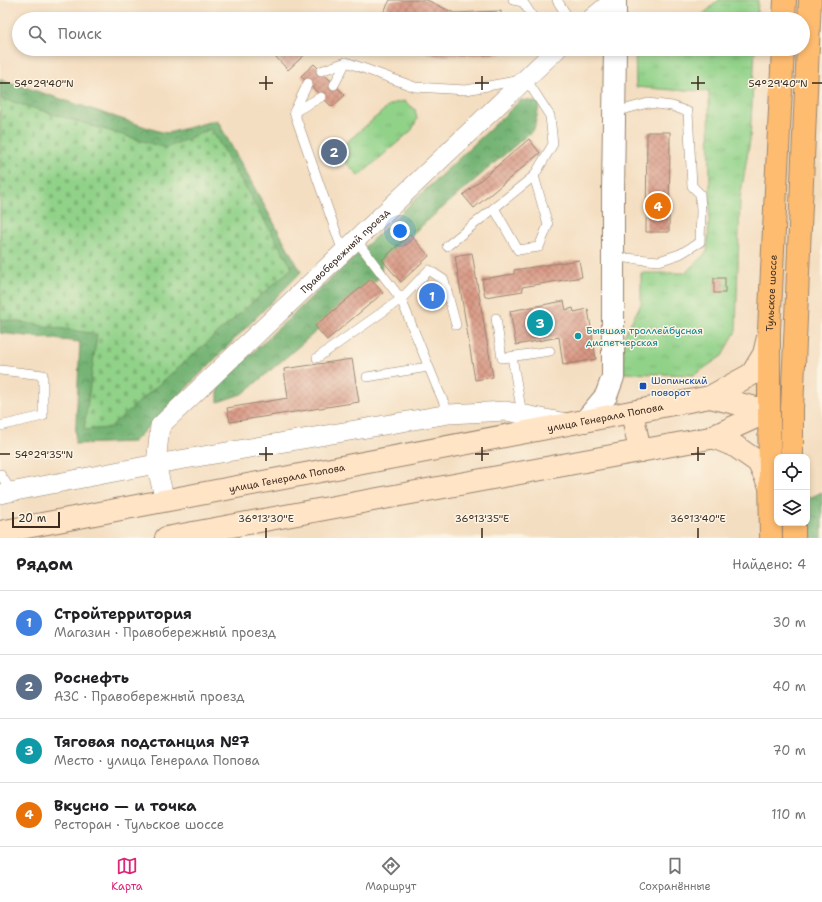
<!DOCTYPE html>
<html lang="ru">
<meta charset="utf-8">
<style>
:root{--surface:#fff;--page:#f6f6f6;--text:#202124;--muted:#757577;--line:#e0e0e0;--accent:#db2777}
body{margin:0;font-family:"Shantell Sans",sans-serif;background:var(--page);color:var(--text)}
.controls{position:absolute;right:12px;bottom:12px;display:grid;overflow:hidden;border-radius:8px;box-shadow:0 2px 6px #0003}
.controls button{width:36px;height:36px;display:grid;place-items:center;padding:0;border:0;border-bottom:1px solid var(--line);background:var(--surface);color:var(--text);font:20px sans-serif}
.scale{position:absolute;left:12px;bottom:10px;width:48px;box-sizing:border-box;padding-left:4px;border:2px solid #3b2a1e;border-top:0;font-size:11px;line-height:14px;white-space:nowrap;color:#3b2a1e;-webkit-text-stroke:3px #fcf5e5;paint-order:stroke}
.you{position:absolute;left:400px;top:231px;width:14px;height:14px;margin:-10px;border:3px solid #fff;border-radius:50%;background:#1a73e8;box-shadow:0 0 0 6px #1a73e833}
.badge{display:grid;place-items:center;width:26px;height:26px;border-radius:50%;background:var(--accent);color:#fff;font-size:13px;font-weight:700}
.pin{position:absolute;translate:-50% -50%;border:2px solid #fff;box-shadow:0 1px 4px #0006}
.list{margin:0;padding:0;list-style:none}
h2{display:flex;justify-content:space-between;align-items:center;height:52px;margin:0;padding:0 16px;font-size:17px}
h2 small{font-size:13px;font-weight:400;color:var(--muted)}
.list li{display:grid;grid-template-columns:26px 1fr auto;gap:12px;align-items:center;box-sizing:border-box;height:64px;padding:0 16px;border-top:1px solid var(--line)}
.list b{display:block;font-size:15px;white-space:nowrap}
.list p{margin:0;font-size:13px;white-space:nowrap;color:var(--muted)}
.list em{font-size:13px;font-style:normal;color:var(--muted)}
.icon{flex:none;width:22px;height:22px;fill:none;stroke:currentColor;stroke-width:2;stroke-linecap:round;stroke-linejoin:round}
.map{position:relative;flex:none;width:822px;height:538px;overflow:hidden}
.search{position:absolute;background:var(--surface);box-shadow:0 2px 6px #0003;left:12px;right:12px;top:12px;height:44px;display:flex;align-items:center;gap:10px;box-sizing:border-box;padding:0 14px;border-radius:22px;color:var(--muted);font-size:15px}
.sheet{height:308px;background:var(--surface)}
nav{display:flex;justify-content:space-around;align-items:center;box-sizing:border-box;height:56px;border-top:1px solid var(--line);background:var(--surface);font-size:11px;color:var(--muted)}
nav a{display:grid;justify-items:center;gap:2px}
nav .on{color:var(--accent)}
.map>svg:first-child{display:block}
.grass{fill:url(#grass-tufts);stroke:#667e54}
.forest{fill:url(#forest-crowns);stroke:#586f4a}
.cemetery{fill:url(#cemetery-stones);stroke:#667e54}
.building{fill:url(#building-cross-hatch)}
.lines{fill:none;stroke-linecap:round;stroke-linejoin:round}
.service-casing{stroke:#988470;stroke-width:10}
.minor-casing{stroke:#988470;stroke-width:20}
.tertiary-casing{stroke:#988470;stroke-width:24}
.secondary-casing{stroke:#988470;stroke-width:24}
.primary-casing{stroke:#988470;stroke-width:24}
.service{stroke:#fff;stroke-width:9}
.minor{stroke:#fff;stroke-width:19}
.tertiary{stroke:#fff;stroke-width:22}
.secondary{stroke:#ffe4c6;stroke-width:22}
.primary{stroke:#febc70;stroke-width:22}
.ticks{fill:none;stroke:#3b2a1e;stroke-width:1.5}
.culture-dot{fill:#0f9aa8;stroke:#fcf5e5;stroke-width:1.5}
.transit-dot{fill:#1a4fb4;stroke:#fcf5e5;stroke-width:1.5}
.labels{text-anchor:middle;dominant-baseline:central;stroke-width:3;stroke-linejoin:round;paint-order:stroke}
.street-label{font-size:10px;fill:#3b2a1e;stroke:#fcf5e5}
.culture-label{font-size:10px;fill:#0d838f;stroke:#fcf5e5;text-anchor:start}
.transit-label{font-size:10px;fill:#164399;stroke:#fcf5e5;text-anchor:start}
.ticks-label{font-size:10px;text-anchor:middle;fill:#3b2a1e;stroke:#fcf5e5;stroke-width:3;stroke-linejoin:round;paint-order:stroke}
</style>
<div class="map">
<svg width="822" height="538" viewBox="0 0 822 538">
<defs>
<pattern id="grass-tufts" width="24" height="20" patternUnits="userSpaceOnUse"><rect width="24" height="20" fill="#91d289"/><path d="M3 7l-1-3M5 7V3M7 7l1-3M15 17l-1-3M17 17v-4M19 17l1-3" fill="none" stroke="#7eb476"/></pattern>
<pattern id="forest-crowns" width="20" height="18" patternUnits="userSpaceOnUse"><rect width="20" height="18" fill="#74b475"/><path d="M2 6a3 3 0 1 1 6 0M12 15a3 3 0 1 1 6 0" fill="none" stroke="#60935f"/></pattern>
<pattern id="cemetery-stones" width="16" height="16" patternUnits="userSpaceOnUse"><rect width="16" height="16" fill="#91d289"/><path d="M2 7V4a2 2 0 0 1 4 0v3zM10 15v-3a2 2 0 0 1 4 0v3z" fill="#7eb476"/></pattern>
<pattern id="building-cross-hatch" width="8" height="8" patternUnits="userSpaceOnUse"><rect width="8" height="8" fill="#d89784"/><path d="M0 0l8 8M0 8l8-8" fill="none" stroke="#b07b6b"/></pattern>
</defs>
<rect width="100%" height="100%" fill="#fcf5e5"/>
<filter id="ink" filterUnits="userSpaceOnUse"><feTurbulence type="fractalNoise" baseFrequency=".025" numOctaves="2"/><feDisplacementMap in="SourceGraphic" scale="8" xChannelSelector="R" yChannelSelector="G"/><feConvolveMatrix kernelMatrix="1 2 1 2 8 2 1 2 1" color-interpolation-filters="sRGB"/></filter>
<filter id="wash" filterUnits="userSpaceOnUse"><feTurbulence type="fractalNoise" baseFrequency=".012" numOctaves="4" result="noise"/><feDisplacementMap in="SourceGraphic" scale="16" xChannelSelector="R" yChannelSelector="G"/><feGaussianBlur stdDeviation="0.9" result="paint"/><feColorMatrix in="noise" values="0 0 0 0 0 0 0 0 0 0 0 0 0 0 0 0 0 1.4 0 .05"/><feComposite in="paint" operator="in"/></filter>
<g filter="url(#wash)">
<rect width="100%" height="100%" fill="#f4dec1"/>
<g class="grass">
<polygon points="719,0 758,0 757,19 664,19 700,17"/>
<polygon points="635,49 755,49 750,140 740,199 736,331 722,356 694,375 624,373 623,337 641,304 641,273 685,273 707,252 710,204 709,91 673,90 636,87"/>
<polygon points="404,101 415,109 417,119 412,130 359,176 341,158 340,148 391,104"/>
</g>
<g class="forest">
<polygon points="0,79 161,132 168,133 217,120 301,272 133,442 75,444 80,342 0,333"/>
<polygon points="521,100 540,102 534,129 382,260 381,276 244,393 218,402 218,385"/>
<polygon points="822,492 822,538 809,538 807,499"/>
</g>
<polygon class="cemetery" points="0,98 166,148 211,129 292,268 109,428 84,430 97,334 0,319"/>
<g id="blocks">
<g class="building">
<polygon points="390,0 427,0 454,13 501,11 501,19 380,19"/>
<polygon points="281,49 311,49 288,70 274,55"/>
<polygon points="419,49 502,49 502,54 436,56"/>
<polygon points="314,64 345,95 332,107 301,76"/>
<polygon points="647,132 670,132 669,232 646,232"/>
<polygon points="529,139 540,153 474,208 463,195"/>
<polygon points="410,234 429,256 401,282 382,260"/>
<polygon points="472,253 493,377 475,380 455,256"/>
<polygon points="579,260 582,277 522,287 523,291 485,297 482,279 514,274 514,270"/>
<rect x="714" y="278" width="11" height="15"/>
<polygon points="371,279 383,293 327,340 315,326"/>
<polygon points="564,301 566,310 573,308 574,312 588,309 596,359 563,365 559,337 516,345 510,311"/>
<polygon points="352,359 359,402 230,422 227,408 288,398 284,369"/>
</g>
</g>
</g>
<g filter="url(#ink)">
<use href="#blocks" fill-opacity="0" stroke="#988470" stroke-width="1"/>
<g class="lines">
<g class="service-casing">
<g id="service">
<polyline points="513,0 523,2 534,19"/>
<polyline points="557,0 569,19"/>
<polyline points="321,71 346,62"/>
<polyline points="334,85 346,62 415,87 466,90 526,79 550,116 553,144 534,176 447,246"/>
<polyline points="321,97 294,112 343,252"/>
<polyline points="294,112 308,83"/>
<polyline points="494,208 518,250 539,247 548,225 534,176"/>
<polyline points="356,240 401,299 429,270 444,280 456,325"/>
<polyline points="614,257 659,261 680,254 700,242 701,211 700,194 692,186 688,112 672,106 648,103 615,112"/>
<polyline points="496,318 502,358 550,351"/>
<polyline points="512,357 522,414"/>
<polyline points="317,358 401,299 437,387 449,414"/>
<polyline points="0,370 43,375 43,416 0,426"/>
<polyline points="367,377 428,367"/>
<polyline points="0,474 12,492"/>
</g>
</g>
<g class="minor-casing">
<g id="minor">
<polyline points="591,19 614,0"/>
<polyline points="0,494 156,464 449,414 506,411 566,423"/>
<path id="s1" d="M165 501 156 464 160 426 557 49"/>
</g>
</g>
<g class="tertiary-casing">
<g id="tertiary">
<polyline points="615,0 615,19"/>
<polyline points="585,421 606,396 613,377 613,192 615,49"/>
</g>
</g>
<g class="secondary-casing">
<g id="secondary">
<polyline points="710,397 752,374 764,354 768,337"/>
<polyline points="632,412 640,451"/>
<polyline points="713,437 735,446 758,462 769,484"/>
<path id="s2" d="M0 532 710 397 769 411"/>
<polyline points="166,538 710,438 769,411"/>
</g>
</g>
<g class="primary-casing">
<g id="primary">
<polyline points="784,19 785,0"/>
<polyline points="792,457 792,409 810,0"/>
<polyline points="794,523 794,538"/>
<path id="s3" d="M771 538 769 411V330L783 49"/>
</g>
</g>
<use href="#service" class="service"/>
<use href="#minor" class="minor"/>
<use href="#tertiary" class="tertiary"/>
<use href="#secondary" class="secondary"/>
<use href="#primary" class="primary"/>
</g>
</g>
<path class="ticks" d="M266 76V90M482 76V90M698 76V90M0 83H10M259 83H273M475 83H489M691 83H705M812 83H822M266 447V461M482 447V461M698 447V461M0 454H10M259 454H273M475 454H489M691 454H705M266 528V538M482 528V538M698 528V538"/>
<circle class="culture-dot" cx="578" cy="336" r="4"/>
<rect class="transit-dot" x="639" y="382" width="8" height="8" rx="2"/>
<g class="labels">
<g class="street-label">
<text stroke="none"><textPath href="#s1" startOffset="331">Правобережный проезд</textPath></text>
<text stroke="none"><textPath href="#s3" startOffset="245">Тульское шоссе</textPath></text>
<text stroke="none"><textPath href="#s2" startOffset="616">улица Генерала Попова</textPath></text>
<text stroke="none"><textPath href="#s2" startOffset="292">улица Генерала Попова</textPath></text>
</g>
<g class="culture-label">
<text x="586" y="330">Бывшая троллейбусная<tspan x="586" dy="12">диспетчерская</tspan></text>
</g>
<g class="transit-label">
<text x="651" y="380">Шопинский<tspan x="651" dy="12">поворот</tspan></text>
</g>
</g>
<g class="ticks-label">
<text x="44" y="87">54°29'40"N</text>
<text x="778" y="87">54°29'40"N</text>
<text x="44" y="458">54°29'35"N</text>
<text x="266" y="522">36°13'30"E</text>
<text x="482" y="522">36°13'35"E</text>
<text x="698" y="522">36°13'40"E</text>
</g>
</svg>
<div class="controls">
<button><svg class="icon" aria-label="locate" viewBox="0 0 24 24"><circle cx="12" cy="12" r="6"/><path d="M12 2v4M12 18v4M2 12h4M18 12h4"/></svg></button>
<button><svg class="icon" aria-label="layers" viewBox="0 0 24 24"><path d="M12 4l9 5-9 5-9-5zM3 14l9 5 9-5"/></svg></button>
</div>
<div class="scale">20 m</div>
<div class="you"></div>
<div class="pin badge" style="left:432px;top:296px;background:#3f7fe0">1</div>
<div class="pin badge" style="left:334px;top:152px;background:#5c6f8a">2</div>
<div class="pin badge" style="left:540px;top:323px;background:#0f9aa8">3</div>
<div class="pin badge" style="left:658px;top:206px;background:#e8710a">4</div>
<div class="search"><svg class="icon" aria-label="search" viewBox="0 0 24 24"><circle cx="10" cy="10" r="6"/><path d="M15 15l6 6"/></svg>Поиск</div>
</div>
<section class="sheet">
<h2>Рядом<small>Найдено: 4</small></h2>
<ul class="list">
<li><span class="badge" style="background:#3f7fe0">1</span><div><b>Стройтерритория</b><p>Магазин · Правобережный проезд</p></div><em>30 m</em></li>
<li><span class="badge" style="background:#5c6f8a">2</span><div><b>Роснефть</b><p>АЗС · Правобережный проезд</p></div><em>40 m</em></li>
<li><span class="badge" style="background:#0f9aa8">3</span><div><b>Тяговая подстанция №7</b><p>Место · улица Генерала Попова</p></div><em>70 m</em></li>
<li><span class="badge" style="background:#e8710a">4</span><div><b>Вкусно — и точка</b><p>Ресторан · Тульское шоссе</p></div><em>110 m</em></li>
</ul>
</section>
<nav>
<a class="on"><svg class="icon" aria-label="map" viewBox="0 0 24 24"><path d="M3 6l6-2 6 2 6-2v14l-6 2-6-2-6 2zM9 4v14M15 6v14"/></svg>Карта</a>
<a><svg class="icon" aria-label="directions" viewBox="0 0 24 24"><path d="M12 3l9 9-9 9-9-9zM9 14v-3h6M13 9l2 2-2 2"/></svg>Маршрут</a>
<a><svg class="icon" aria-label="saved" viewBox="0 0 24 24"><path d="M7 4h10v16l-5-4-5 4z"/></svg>Сохранённые</a>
</nav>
